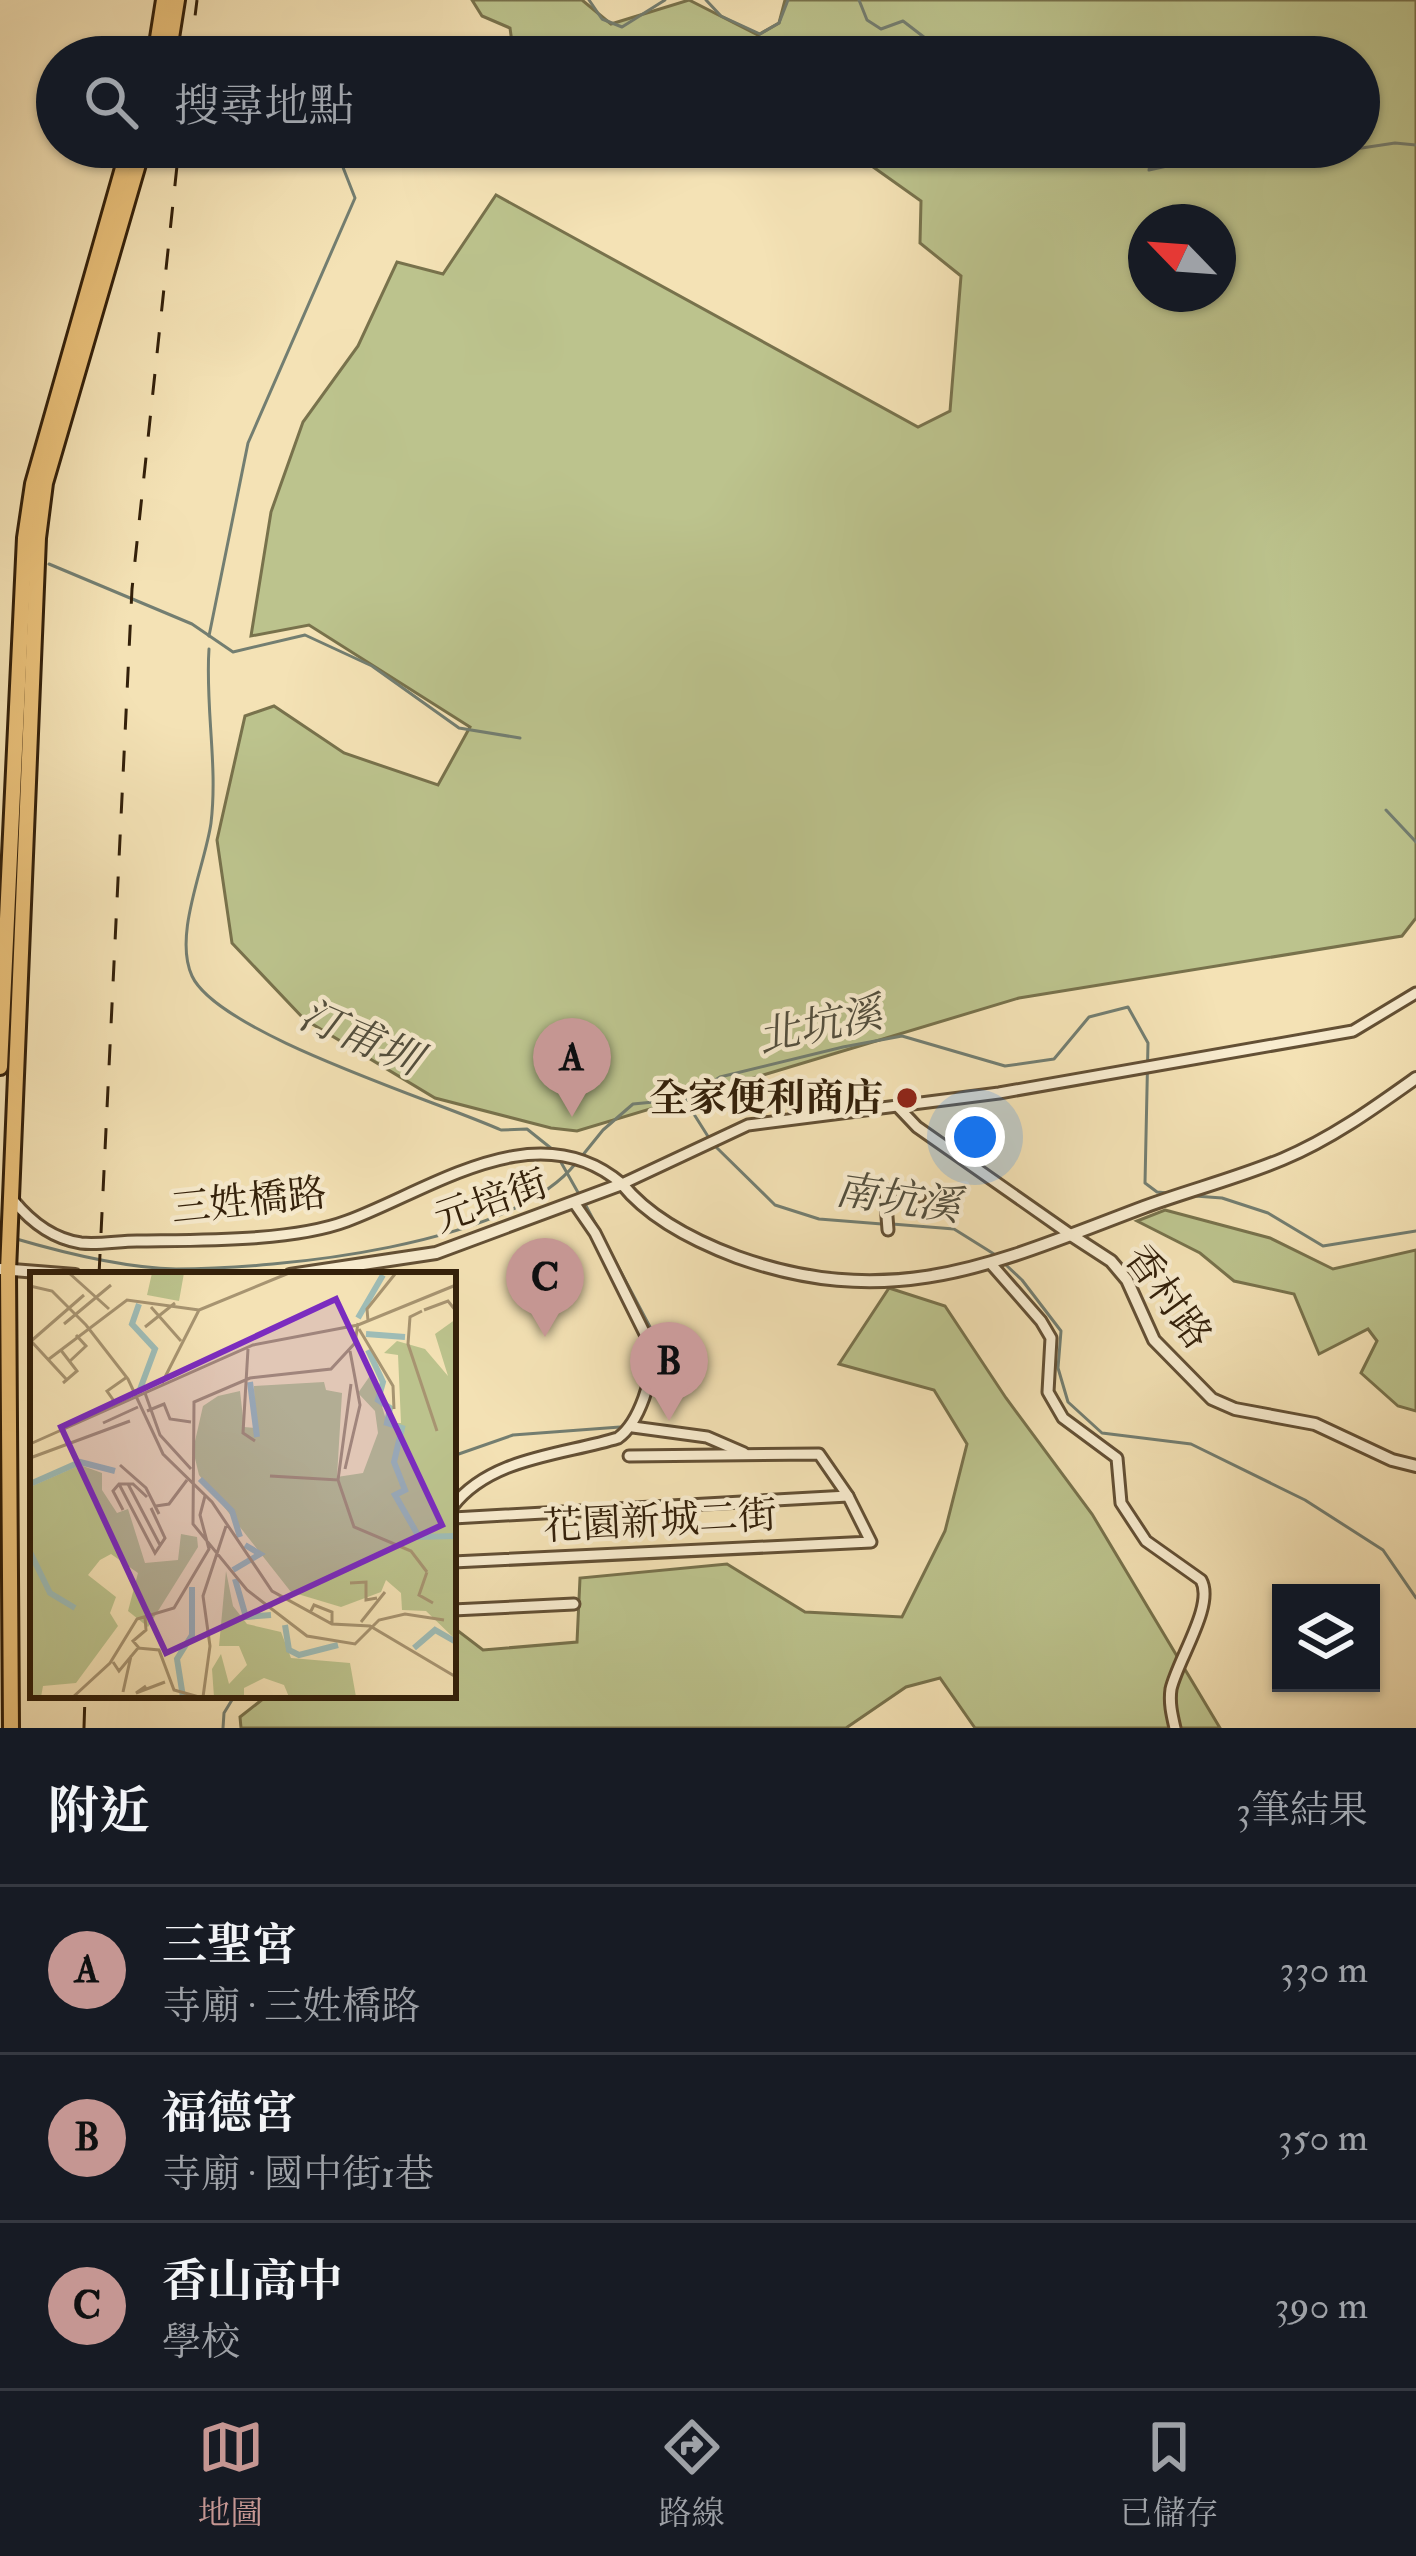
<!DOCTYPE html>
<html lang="zh-TW">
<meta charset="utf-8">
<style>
:root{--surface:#171b24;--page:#20242c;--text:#f1f3f6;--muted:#9ea1a6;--line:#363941;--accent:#c59692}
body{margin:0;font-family:"IM FELL Double Pica","Noto Serif TC",serif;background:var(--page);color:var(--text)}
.controls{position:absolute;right:36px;bottom:36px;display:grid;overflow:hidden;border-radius:0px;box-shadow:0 3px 9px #0004}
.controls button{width:108px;height:108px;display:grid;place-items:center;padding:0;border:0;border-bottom:3px solid var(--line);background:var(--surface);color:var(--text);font:60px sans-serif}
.compass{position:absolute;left:1128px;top:204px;width:108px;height:108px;border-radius:50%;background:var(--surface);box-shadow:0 3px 9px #0004;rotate:295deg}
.you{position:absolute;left:975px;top:1137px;width:42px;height:42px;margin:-30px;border:9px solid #fff;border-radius:50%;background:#1a73e8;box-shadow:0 0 0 18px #1a73e833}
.badge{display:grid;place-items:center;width:78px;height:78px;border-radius:50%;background:var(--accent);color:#111;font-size:39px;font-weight:700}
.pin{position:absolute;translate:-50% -99px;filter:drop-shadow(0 3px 6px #0008)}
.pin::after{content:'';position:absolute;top:63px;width:42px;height:36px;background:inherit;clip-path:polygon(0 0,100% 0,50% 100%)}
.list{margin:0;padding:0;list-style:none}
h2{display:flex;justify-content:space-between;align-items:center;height:156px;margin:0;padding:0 48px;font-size:51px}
h2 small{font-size:39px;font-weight:400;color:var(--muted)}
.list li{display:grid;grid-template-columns:78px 1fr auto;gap:36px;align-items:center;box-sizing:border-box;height:168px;padding:0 48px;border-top:3px solid var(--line)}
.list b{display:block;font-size:45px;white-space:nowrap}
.list p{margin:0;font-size:39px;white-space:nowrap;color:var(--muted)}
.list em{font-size:39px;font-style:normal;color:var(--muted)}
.icon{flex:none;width:66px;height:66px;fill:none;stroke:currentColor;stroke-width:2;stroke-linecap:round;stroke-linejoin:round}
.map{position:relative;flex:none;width:1416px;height:1728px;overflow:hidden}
.search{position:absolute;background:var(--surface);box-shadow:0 3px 9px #0004;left:36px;right:36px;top:36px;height:132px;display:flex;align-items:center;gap:30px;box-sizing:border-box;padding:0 42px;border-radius:66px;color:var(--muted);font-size:45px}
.sheet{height:660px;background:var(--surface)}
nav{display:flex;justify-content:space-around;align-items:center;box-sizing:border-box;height:168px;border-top:3px solid var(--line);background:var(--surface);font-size:33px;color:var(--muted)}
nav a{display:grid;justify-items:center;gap:6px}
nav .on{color:var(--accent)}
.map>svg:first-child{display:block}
.green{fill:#bcc38d;stroke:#78724c;stroke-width:3;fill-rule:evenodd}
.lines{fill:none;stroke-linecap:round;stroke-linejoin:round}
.stream{stroke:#737e71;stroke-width:3}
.minor-casing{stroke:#635035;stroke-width:15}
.tertiary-casing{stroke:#635035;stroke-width:16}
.primary-casing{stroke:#33200a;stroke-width:20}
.minor{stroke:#f8eccf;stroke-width:9}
.tertiary{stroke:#f8eccf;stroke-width:10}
.primary{stroke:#eac17a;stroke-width:14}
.rail{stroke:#33200a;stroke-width:3;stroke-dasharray:21 21;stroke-linecap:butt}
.poi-dot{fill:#8f2418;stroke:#f8eccf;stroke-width:4.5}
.labels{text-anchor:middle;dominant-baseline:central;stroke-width:9;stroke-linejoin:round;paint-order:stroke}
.poi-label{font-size:39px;font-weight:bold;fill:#33200a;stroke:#f8eccf;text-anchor:end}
.street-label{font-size:39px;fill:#33200a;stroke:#f8eccf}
.water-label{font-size:42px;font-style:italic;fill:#534f3e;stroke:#f8eccf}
.inset-river{fill:none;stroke:#9ebcb6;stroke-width:6}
.inset-road{fill:none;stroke:#a79471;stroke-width:3}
.view{fill:#7b2cbf;fill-opacity:0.15;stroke:#7b2cbf;stroke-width:6}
.inset-edge{fill:none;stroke:#33200a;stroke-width:6}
</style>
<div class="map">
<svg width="1416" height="1728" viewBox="0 0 1416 1728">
<rect width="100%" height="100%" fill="#f4e2b5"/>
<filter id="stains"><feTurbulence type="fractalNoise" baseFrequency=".00167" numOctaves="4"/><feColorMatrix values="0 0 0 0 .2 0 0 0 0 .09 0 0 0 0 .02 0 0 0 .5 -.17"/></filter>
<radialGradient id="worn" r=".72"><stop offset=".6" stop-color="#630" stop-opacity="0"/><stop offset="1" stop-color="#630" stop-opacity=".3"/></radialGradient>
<g class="green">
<path d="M472 0H582L611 24 689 0 758 35 779 23 785 0H1416V918L1402 936 1019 998 577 1131 551 1128 435 1098 304 1019 232 943 217 840 245 716 274 706 344 753 438 785 470 727 309 625 251 636 271 512 303 422 358 346 397 262 443 274 496 195 918 427 950 411 961 276 920 243 921 201 845 147H1359V57H514L510 28 482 16ZM1146 222H1218V294H1146Z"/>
<polygon points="1165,1210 1270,1238 1333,1269 1416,1250 1416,1411 1398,1406 1361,1373 1377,1341 1368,1329 1319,1354 1294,1294 1234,1281 1200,1253 1137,1221"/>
<polygon points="889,1288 945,1306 1006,1398 1092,1514 1220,1728 975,1728 940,1678 906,1687 846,1728 241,1728 240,1717 268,1695 453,1695 453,1627 483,1650 577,1642 580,1578 727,1564 805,1612 902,1617 945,1531 967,1444 934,1390 839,1364"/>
</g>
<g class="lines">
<g class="stream">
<polyline points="589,0 602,19 622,27 665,0"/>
<polyline points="706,0 721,16 760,34 779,23 788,0"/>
<polyline points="859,0 867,20 881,29 903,21 929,41 930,57"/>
<polyline points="1153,147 1149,170 1235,151 1302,157 1395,143 1416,145"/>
<polyline points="49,564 192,624 233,652 305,635 372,666 459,728 520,738"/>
<polyline points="209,636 248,443 355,198 335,147"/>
<path d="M209 649C205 706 218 765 211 823 205 866 173 935 192 976 219 1034 437 1101 501 1130L527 1129 552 1149"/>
<polyline points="1386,810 1416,842"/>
<polyline points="685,1100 709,1138"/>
<polyline points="715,1146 775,1205 819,1219 882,1224"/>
<polyline points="582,1156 603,1130 633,1104 685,1099 720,1077 843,1047 902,1036 1005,1066 1054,1059 1089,1017 1128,1007 1148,1043 1145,1183 1157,1192 1168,1193"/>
<polyline points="558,1157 580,1196"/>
<polyline points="1195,1196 1222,1198 1268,1213 1323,1246 1416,1231"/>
<polyline points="585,1204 659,1344 661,1362 645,1409"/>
<polyline points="892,1224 954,1229 994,1254"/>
<path d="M13 1238C64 1253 123 1268 176 1269 279 1269 510 1246 576 1163"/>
<polyline points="1006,1265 1022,1280 1061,1331 1058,1368 1068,1402 1102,1433 1191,1444 1305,1500 1383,1550 1416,1598"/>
<polyline points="453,1456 513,1435 620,1427"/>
<polyline points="223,1728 224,1713 235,1695"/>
</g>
<g class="minor-casing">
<g id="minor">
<polyline points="899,1108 917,1127 1071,1235"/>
<path d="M13 1200C31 1222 53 1239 81 1243 99 1245 119 1241 137 1241 197 1240 291 1242 347 1221 431 1190 537 1111 622 1184L748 1125 999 1093 1353 1031 1416 993"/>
<polyline points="888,1230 885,1190 901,1190 920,1196"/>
<path d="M992 1265 1041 1321 1051 1338 1048 1392 1063 1418 1117 1458 1121 1503 1146 1541 1201 1580C1215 1605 1178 1659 1171 1689 1169 1703 1172 1715 1175 1728"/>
<polyline points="633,1427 707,1437 744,1453"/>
<path d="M453 1506C491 1457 563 1455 618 1438 640 1422 653 1377 653 1350L595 1233 575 1204"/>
<polyline points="453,1518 848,1496"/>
<polyline points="453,1562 871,1542 848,1496 819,1454 629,1456"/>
<polyline points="453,1610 574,1604"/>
</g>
</g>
<g class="tertiary-casing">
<g id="tertiary">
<polyline points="1071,1235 1111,1261 1127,1280 1154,1340 1212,1399 1235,1409 1315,1424 1392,1460 1416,1466"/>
<polyline points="0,1269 75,1275"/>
<path d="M290 1275 436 1253 622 1184C650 1219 697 1242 737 1257 895 1313 998 1262 1144 1207 1190 1190 1238 1178 1283 1159 1331 1139 1374 1108 1416 1078"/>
</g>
</g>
<g class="primary-casing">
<g id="primary">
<polyline points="155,57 164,0"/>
<polyline points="168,57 177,0"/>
<polyline points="0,1067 25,538 33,484 129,147"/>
<polyline points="11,1728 8,1271 38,538 45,483 143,147"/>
</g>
</g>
<use href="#minor" class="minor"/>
<use href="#tertiary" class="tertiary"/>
<use href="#primary" class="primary"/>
<g class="rail">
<polyline points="190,57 197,0"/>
<polyline points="99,1275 132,589 179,147"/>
<polyline points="84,1728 85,1695"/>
</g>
</g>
<circle class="poi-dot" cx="907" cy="1098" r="12"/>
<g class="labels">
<g class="poi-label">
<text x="883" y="1098">全家便利商店</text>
</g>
<g class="street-label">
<text transform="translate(249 1201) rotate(-6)">三姓橋路</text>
<text transform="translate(491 1201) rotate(-19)">元培街</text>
<text transform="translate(1168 1297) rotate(54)">香村路</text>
<text transform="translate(660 1521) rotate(-3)">花園新城二街</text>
</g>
<g class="water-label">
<text transform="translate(820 1026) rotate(-12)">北坑溪</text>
<text transform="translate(360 1038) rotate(23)">汀甫圳</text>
<text transform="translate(898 1199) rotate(8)">南坑溪</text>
</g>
</g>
<g transform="translate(30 1272)">
<rect width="426" height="426" fill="#f4e2b5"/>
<path d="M122 1H154L149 29 117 23ZM426 47V368L396 339 372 338 371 321 356 308 351 320 311 335 261 320 169 203 163 178 173 134 188 124 210 119 214 155 225 156 224 114 294 110 296 118 312 121 307 205 333 201 348 161 345 139 328 121 342 101 357 151H371L368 83 354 81 367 69 395 77 418 104 405 62ZM50 193 72 201V218L87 241 98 237 115 291 148 288 151 262 167 265 168 275 118 355 98 339 108 301 81 282 70 288 58 303 86 325 80 341 88 354 46 411 13 414 11 425H0V215ZM196 299 203 334 217 352 251 360 261 386 320 391 326 425H259L254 413 234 406 214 416V425H184L182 397 191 382 199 412 217 393 209 374H189Z" fill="#bcc38d"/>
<path class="inset-river" d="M109 32 102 52 125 77 109 120M328 46 353 3M336 62 375 65M338 78 353 110 348 128 360 136 357 151 372 156 364 190 375 218 365 223 389 265 426 264M220 110 227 165M170 207 202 239 210 265M0 212 50 190 85 199M0 280 20 321 45 336M203 298 230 282 215 273M205 307 216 345 241 343M255 353 259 378 269 383 308 373M384 376 405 358 426 370M153 425 147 387 162 363V315"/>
<path class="inset-road" d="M39 1 79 37M0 14 22 19 56 53 98 107 133 182 182 230 242 319 302 352 340 354 426 405M121 35 151 69M394 38 418 29 426 39M392 39 380 45 378 72 407 159M338 49 337 37 365 2M328 51 325 71 301 97 220 106 164 130 163 252 217 318 277 364 325 372 349 348 375 342 414 348M34 52 81 13M115 55 145 31M329 57 363 114 364 137M1 69 37 108M0 70 54 23M30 77 47 99 33 111M218 77 213 161 225 169M19 87 97 28 169 38M40 89 56 74 46 63M132 111 169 38 259 1M115 121 130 163 161 197M84 129 77 119 97 105M117 139 134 132 140 147 161 150M73 151 108 135M0 172 223 73 328 53 426 13M0 186 100 149M90 193 116 216 129 242M315 197 330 133 320 79M240 204 308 208 321 112M308 208 324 255 381 279 397 300M89 212 125 281 135 266 121 236M98 212 130 273M126 234 139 232 157 208M93 238 83 219 89 212H103L117 225M397 300 389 323 403 331M320 311 336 310V328L347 326M280 341 284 333 302 340V352M331 350 355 320M109 376 103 369 116 358 115 345M83 390 89 399 108 376 129 378 144 418 169 425M116 414 106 421 135 410M93 420 101 384M43 425 80 391 107 347 144 336 179 277 170 243 175 224M173 425 180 374 173 324 196 254"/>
<path class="view" d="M306 27 412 253 136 381 31 155Z"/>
<rect width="426" height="426" class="inset-edge"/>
</g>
<rect width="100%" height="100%" filter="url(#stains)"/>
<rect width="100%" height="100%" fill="url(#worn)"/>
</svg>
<div class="controls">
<button><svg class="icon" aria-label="layers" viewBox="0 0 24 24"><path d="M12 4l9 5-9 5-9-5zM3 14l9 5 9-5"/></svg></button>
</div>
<svg class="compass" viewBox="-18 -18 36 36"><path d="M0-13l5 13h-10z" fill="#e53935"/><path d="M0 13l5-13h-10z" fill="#9ea1a6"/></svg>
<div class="you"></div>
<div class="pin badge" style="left:572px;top:1117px">A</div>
<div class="pin badge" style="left:669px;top:1421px">B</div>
<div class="pin badge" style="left:545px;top:1337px">C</div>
<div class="search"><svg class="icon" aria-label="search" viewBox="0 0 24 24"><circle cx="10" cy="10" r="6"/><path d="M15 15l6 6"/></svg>搜尋地點</div>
</div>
<section class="sheet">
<h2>附近<small>3筆結果</small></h2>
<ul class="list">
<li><span class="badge">A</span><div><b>三聖宮</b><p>寺廟 · 三姓橋路</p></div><em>330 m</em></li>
<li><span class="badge">B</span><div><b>福德宮</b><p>寺廟 · 國中街1巷</p></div><em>350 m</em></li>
<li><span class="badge">C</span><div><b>香山高中</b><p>學校</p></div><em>390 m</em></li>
</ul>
</section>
<nav>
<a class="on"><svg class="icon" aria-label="map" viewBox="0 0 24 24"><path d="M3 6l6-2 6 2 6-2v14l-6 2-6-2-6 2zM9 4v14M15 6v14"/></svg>地圖</a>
<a><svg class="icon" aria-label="directions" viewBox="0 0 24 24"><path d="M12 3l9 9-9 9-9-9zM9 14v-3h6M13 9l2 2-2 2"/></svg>路線</a>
<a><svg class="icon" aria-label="saved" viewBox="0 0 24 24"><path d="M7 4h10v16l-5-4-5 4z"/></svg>已儲存</a>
</nav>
